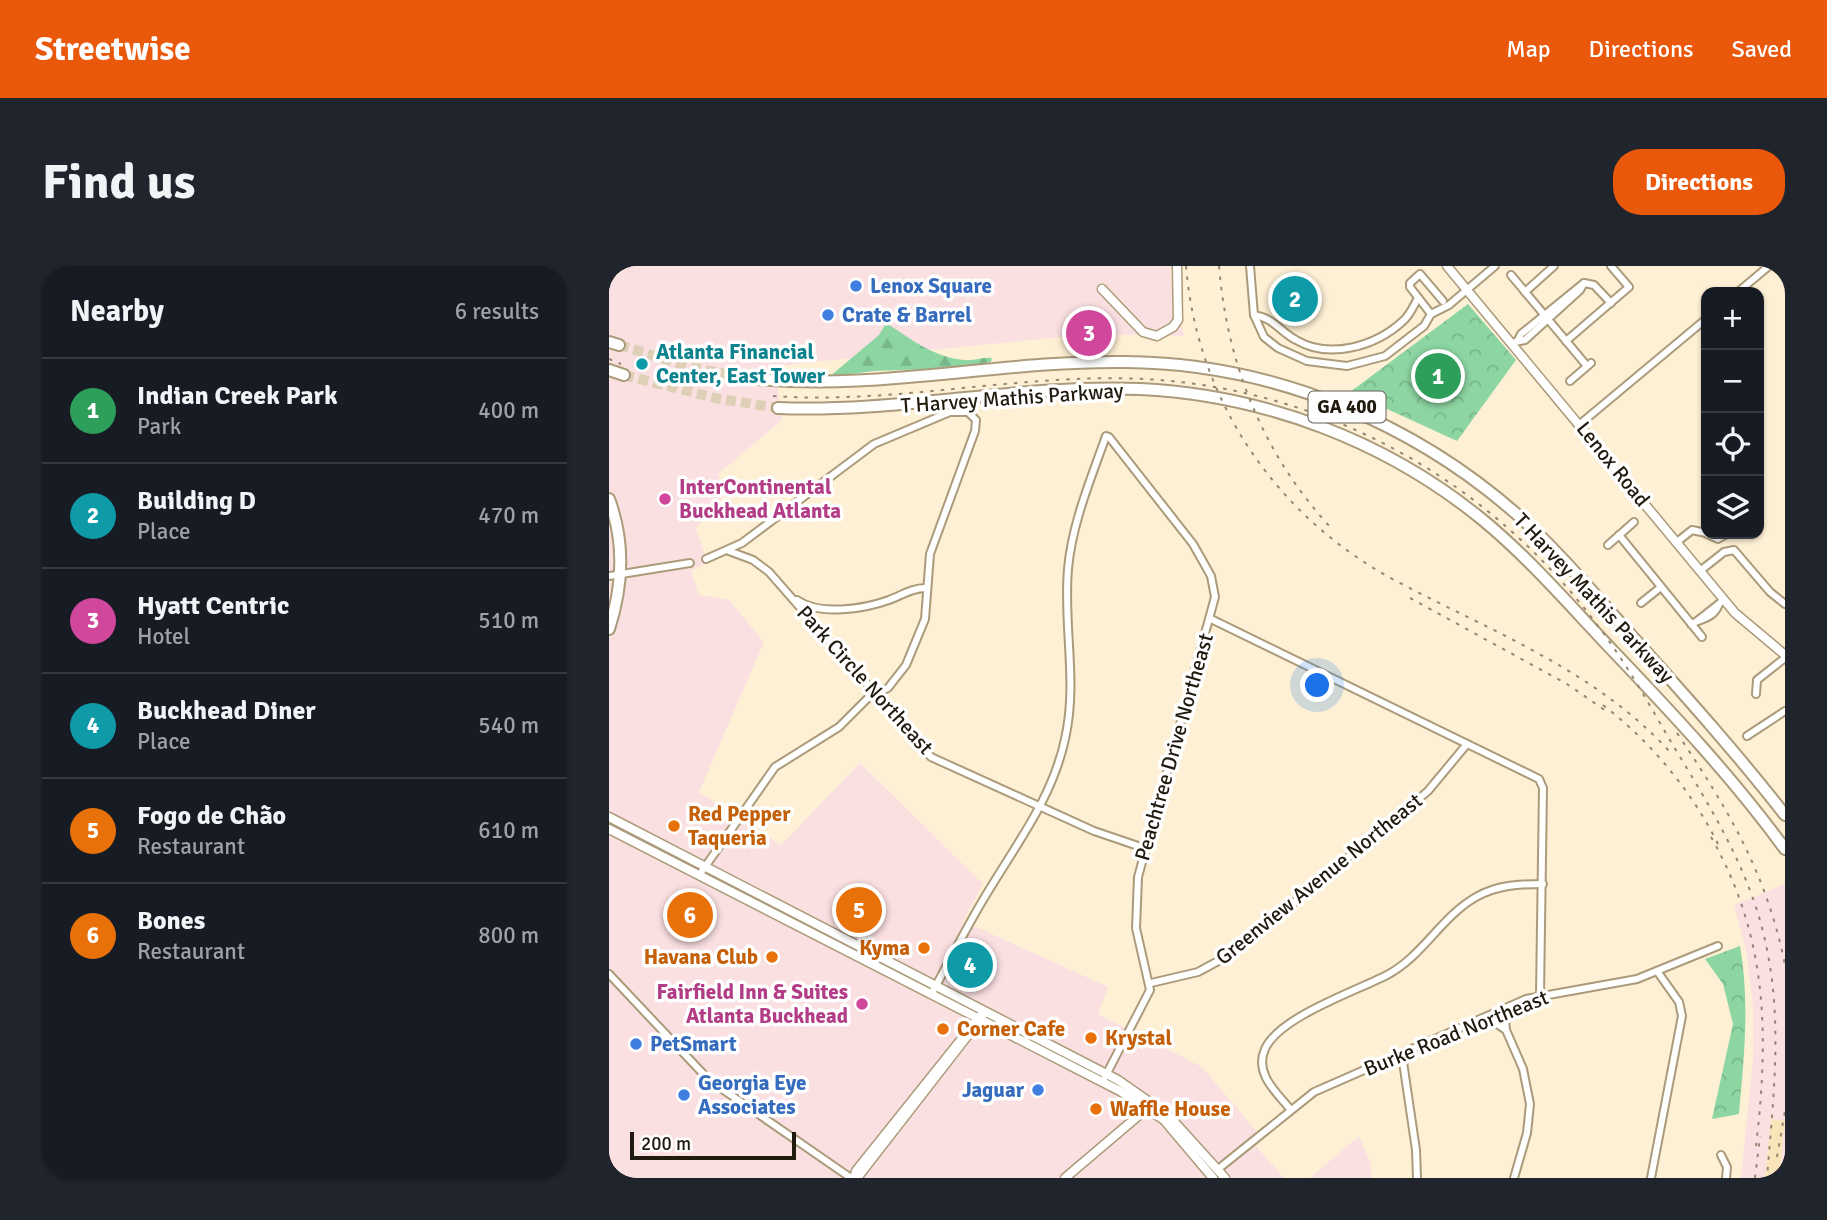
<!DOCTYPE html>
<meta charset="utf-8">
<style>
:root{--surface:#171b24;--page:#20242c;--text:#f1f3f6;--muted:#9ea1a6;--line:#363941;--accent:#ea580c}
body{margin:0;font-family:Signika,sans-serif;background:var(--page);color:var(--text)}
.controls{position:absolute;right:21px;top:21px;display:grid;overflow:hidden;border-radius:14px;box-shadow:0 2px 5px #0004}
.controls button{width:63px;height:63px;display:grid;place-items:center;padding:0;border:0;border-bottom:2px solid var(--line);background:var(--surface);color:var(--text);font:35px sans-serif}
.scale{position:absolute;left:21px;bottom:18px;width:166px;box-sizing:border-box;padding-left:7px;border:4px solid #211a0e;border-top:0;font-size:19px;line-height:24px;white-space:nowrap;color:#211a0e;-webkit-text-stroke:5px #fff;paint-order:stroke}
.you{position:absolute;left:709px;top:420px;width:24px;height:24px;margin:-18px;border:5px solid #fff;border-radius:50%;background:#1a73e8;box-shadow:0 0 0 10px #1a73e833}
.badge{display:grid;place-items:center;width:46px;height:46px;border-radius:50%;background:var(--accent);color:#fff;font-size:23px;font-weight:700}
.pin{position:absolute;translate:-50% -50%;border:4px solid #fff;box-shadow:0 2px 7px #0006}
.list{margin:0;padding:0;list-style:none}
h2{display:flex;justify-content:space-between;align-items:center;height:91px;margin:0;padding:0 28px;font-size:30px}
h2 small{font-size:23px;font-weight:400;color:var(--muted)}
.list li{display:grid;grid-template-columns:46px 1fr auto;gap:21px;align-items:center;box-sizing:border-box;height:105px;padding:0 28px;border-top:2px solid var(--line)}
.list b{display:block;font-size:26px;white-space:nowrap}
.list p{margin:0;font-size:23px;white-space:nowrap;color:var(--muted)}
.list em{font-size:23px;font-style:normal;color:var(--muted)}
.icon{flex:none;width:38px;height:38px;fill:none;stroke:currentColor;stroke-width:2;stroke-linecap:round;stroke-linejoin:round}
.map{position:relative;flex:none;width:1176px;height:912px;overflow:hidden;border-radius:28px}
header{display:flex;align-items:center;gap:42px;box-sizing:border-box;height:98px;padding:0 35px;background:var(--accent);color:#fff}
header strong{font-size:33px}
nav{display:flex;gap:38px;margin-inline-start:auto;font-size:24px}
.intro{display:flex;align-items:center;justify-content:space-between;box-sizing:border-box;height:168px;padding:0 42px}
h1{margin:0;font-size:49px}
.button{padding:18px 32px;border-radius:28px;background:var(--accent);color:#fff;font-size:24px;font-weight:700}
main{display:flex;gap:42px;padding:0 42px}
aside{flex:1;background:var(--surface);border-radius:28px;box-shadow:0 2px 5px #0004}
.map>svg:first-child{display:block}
.commercial{fill:#fbe0e2}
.built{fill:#fae5ba}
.forest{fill:url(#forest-firs)}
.park{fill:url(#park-crowns)}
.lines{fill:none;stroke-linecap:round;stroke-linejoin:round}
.highway-tunnel{stroke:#ddd0b6;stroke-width:10;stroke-dasharray:10 5;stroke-linecap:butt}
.street-casing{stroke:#ab9b7a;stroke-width:10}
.secondary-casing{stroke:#ab9b7a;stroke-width:11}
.highway-casing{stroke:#ab9b7a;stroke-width:14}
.street{stroke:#fff;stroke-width:6}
.secondary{stroke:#fff;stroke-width:8}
.highway{stroke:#fff;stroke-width:10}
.rail{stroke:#938874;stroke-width:2;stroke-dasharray:3.5 7;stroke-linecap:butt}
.shop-dot{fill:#3f7fe0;stroke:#fff;stroke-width:2.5}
.culture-dot{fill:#0f9aa8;stroke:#fff;stroke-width:2.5}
.hotel-dot{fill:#d1479c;stroke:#fff;stroke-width:2.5}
.food-dot{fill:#e8710a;stroke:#fff;stroke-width:2.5}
.labels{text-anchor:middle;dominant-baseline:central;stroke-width:7;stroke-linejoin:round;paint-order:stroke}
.shield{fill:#fff;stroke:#645f56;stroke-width:2}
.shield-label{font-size:19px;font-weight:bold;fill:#211a0e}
.shop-label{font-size:21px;font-weight:bold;fill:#366cbe;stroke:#fff;text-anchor:start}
.culture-label{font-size:21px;font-weight:bold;fill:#0d838f;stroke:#fff;text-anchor:start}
.street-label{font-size:21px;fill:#211a0e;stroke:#fff}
.hotel-label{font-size:21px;font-weight:bold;fill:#b23c85;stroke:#fff;text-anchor:start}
.food-label{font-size:21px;font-weight:bold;fill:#c56008;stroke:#fff;text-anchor:start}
</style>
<header>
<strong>Streetwise</strong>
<nav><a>Map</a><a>Directions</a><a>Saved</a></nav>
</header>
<div class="intro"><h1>Find us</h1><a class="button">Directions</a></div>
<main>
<aside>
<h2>Nearby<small>6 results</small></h2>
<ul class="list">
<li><span class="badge" style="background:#2e9e5b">1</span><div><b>Indian Creek Park</b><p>Park</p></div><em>400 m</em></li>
<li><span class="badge" style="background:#0f9aa8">2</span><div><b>Building D</b><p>Place</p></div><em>470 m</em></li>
<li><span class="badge" style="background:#d1479c">3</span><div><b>Hyatt Centric</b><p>Hotel</p></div><em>510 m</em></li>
<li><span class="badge" style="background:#0f9aa8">4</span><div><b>Buckhead Diner</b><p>Place</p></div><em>540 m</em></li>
<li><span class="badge" style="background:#e8710a">5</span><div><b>Fogo de Chão</b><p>Restaurant</p></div><em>610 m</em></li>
<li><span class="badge" style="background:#e8710a">6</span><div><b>Bones</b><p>Restaurant</p></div><em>800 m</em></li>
</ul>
</aside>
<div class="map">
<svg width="1176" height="912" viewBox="0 0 1176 912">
<defs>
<pattern id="forest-firs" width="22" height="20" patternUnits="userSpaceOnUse" patternTransform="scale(1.75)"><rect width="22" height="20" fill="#8dd6a3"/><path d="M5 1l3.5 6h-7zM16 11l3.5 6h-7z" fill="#79b78b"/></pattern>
<pattern id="park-crowns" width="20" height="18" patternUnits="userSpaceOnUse" patternTransform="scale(1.75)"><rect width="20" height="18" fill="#8dd6a3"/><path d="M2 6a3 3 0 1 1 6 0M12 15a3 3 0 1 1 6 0" fill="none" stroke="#79b78b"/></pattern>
</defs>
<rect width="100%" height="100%" fill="#fef0d4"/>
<g class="commercial">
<polygon points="0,0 562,0 562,15 575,70 480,68 166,100 173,154 109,208 116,228 87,262 98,297 82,305 90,329 120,334 155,376 90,526 172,579 251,497 374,618 354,655 499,721 489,748 593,801 653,872 646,879 675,912 0,912"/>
<polygon points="1176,618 1176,912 1132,912 1144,793 1144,741 1137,684 1125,639"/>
<polygon points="750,870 762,898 762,912 701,912"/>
</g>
<polygon class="built" points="1162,853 1176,854 1170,912 1156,912"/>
<path class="forest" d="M277 57C302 73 324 91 355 94 365 95 374 91 383 92L382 96 351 102 265 105 220 111 270 69Z"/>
<g class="park">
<polygon points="859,38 907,94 848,175 741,126"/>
<path d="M1131 680C1141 737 1135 791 1130 848L1103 853 1124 758 1114 718 1096 693Z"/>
</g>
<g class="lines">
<g class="highway-tunnel">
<polyline points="10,79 85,102 140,112"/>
<polyline points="15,109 106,132 169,142"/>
</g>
<g class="street-casing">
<g id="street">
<polyline points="641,0 645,49 655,71 669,82 698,95 738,100 776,90 815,60 822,48 840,39 886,0"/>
<polyline points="902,9 978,100"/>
<polyline points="916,26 945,0"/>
<polyline points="1129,26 1160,0"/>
<polyline points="822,48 801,21 801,17 811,8 834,35"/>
<path d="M645 49C665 52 670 65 687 74 721 94 767 80 794 55 801 49 805 39 809 32"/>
<polyline points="909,74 912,68 975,17 985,19 1002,37"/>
<polyline points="957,75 1020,21 1002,0"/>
<polyline points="906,76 916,74 971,24 975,17"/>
<polyline points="961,115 982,97"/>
<polyline points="971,158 1097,53"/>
<polyline points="1098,268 1109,273 1118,268"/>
<polyline points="1010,269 1093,371"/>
<polyline points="1068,276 1083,264 1097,267"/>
<polyline points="999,279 1025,256"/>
<polyline points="120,285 144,294 160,306 322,491 485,565 535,582"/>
<polyline points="1091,305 1115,286 1125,284 1161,326 1176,338"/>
<polyline points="0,310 81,297"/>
<path d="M188 334C211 350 255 343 280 334 293 329 303 322 317 322"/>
<polyline points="1032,337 1052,321"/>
<polyline points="602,353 930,513 934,522 931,729"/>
<polyline points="1088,355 1111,337"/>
<path d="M1082 358C1094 352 1105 352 1110 338"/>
<polyline points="1147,428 1148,414 1176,392"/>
<polyline points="1138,470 1176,445"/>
<polyline points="91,608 166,501 230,461 261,430 279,422 297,399 316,353 321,288 366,165 367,154 359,146 341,146 265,178 133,277 97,293"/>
<polyline points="0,708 100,814 242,912"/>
<polyline points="542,717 589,706 624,687 819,525 858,478"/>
<path d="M323 727C340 696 356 664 374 634 405 581 443 534 456 473 469 416 454 360 459 303 463 257 482 213 497 170L500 171 584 278 602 310 606 331 529 611 527 662 541 724 496 811"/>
<polyline points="902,741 896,754 897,764 914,803 921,838 918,867 905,912"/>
<polyline points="879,752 897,764"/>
<polyline points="793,789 807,884 808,912"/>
<path d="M681 843C667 826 645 807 656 783 670 751 747 725 778 709 814 690 832 651 867 631 888 619 910 618 934 618"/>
<polyline points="1112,889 1118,901 1117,912"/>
<polyline points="608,904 705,826 917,733 1028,713 1109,680"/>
<polyline points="1042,912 1073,750 1070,736 1048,705"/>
</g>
</g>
<g class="secondary-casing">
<g id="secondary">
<polyline points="838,0 1126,347 1176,389"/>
<polyline points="493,23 534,66 548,70 564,61 569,54 568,0"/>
<polyline points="0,551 509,814 559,849 616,912"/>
<polyline points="0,563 511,825 555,854 604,912"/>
<polyline points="245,912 247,905 371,750"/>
<polyline points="248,912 373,751"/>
<polyline points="456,912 542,839"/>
</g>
</g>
<g class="highway-casing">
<g id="highway">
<polyline points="0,76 10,79"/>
<polyline points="0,104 15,109"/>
<path d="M140 112C266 126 390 94 516 96 667 97 813 159 923 262 961 298 995 339 1030 378 1080 434 1130 490 1176 549"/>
<path d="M169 142C290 147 410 118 531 123 656 129 778 175 875 255 922 294 962 341 1005 386 1065 449 1124 512 1176 583"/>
<path d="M0 233C16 276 14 320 0 363"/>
</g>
</g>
<use href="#street" class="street"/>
<use href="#secondary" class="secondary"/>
<use href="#highway" class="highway"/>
<g class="rail">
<path d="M577 0C588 136 669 253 789 316 884 366 987 405 1061 486"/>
<path d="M610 0C618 99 655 190 723 263"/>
<polyline points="0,93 12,98"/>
<path d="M164 130C307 140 450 96 593 119 753 143 893 231 989 360 1018 398 1041 440 1065 481 1103 544 1142 606 1157 679 1174 756 1164 834 1158 912"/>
<polyline points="801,332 958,418 1000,447"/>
<path d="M994 439C1042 476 1082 524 1109 578"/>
<path d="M1068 467C1119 543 1158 608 1176 699"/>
<path d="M1102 571C1159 671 1160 769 1147 880"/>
<polyline points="1168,891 1176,845"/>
<polyline points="1146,912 1151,870"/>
</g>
</g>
<g class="shop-dot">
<circle cx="247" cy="20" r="7"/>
<circle cx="219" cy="49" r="7"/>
<circle cx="27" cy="778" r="7"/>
<circle cx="429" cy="824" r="7"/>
<circle cx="75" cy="829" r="7"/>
</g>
<circle class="culture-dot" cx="33" cy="98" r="7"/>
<g class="hotel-dot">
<circle cx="56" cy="233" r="7"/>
<circle cx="253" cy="738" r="7"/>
</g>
<g class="food-dot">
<circle cx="65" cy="560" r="7"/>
<circle cx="315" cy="682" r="7"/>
<circle cx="163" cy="691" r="7"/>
<circle cx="334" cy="763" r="7"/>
<circle cx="482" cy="772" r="7"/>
<circle cx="487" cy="843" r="7"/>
</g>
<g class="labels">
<rect class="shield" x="699.5" y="125.5" width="77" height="31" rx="5"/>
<g class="shield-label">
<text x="738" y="141">GA 400</text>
</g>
<g class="shop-label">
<text x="261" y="20">Lenox Square</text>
<text x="233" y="49">Crate &amp; Barrel</text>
<text x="41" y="778">PetSmart</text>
<text x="89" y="817">Georgia Eye<tspan x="89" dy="24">Associates</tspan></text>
<text x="415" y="824" text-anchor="end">Jaguar</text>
</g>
<g class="culture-label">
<text x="47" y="86">Atlanta Financial<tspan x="47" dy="24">Center, East Tower</tspan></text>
</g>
<g class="street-label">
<text transform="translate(403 132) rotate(-4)">T Harvey Mathis Parkway</text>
<text transform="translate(1004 198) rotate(51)">Lenox Road</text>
<text transform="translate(985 332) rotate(47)">T Harvey Mathis Parkway</text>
<text transform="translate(256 414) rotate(48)">Park Circle Northeast</text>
<text transform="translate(565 481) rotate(-74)">Peachtree Drive Northeast</text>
<text transform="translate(710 613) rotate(-39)">Greenview Avenue Northeast</text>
<text transform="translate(847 767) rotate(-22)">Burke Road Northeast</text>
</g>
<g class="hotel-label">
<text x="70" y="221">InterContinental<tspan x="70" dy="24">Buckhead Atlanta</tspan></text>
<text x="239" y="726" text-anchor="end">Fairfield Inn &amp; Suites<tspan x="239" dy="24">Atlanta Buckhead</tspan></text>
</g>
<g class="food-label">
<text x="79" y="548">Red Pepper<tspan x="79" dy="24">Taqueria</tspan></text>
<text x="301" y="682" text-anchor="end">Kyma</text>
<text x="149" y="691" text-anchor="end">Havana Club</text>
<text x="348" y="763">Corner Cafe</text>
<text x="496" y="772">Krystal</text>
<text x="501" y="843">Waffle House</text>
</g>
</g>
</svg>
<div class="controls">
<button>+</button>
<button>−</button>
<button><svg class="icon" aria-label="locate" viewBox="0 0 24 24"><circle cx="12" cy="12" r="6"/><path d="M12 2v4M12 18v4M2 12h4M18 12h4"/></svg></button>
<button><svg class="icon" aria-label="layers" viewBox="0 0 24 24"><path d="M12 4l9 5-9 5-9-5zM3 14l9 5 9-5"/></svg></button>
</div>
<div class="scale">200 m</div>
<div class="you"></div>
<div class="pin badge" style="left:829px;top:110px;background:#2e9e5b">1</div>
<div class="pin badge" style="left:686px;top:33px;background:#0f9aa8">2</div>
<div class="pin badge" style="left:480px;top:67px;background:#d1479c">3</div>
<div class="pin badge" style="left:361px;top:699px;background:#0f9aa8">4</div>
<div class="pin badge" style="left:250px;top:644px;background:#e8710a">5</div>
<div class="pin badge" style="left:81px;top:649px;background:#e8710a">6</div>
</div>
</main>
